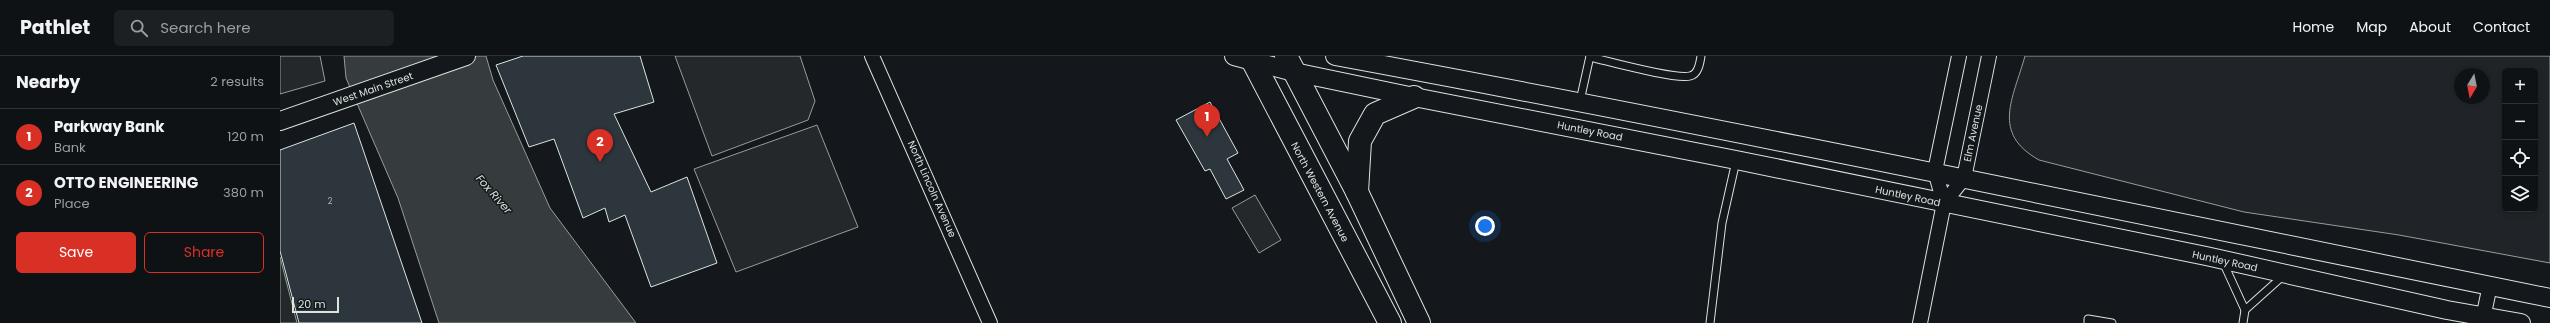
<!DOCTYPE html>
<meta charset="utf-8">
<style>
:root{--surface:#0f1215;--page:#1d2022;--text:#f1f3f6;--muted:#9b9ea0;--line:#2f3234;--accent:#d93025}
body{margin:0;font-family:Poppins,sans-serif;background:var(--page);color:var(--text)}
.controls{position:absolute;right:12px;top:12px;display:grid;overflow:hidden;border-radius:6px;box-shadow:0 2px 6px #0003}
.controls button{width:36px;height:36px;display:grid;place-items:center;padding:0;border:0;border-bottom:1px solid var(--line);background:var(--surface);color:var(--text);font:20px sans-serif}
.compass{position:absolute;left:2174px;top:12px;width:36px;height:36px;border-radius:50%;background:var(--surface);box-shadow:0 2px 6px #0003;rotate:190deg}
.scale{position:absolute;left:12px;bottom:10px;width:47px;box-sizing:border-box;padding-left:4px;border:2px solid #d8e6dc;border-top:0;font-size:11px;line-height:14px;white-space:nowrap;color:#d8e6dc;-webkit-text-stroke:3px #14181c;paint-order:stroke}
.you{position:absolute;left:1205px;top:170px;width:14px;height:14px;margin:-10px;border:3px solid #fff;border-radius:50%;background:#1a73e8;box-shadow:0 0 0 6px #1a73e833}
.badge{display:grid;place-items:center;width:26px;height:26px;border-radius:50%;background:var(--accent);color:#fff;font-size:13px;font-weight:700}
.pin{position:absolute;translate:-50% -33px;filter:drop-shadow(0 1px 2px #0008)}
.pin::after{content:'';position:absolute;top:21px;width:14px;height:12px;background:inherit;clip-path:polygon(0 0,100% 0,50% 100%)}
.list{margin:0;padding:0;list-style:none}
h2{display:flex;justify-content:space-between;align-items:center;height:52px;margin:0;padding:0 16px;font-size:17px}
h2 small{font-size:13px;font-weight:400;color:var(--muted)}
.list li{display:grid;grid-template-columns:26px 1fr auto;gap:12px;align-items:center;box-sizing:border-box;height:56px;padding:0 16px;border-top:1px solid var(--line)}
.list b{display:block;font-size:15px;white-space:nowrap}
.list p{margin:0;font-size:13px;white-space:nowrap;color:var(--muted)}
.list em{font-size:13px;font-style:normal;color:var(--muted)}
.actions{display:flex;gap:8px;padding:12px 16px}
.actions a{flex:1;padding:9px 0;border:1px solid var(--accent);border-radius:6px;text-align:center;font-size:14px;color:var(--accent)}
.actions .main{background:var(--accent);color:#fff}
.icon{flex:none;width:22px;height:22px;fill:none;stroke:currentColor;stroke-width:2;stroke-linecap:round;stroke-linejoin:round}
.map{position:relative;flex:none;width:2270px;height:267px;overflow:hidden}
header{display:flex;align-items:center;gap:24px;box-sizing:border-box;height:56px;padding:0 20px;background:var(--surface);border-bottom:1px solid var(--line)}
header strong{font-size:19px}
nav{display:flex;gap:22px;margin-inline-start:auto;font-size:14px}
.search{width:280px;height:36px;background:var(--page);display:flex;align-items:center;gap:10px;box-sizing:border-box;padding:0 14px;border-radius:6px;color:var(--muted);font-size:15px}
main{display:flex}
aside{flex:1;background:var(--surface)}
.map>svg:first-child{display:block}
.green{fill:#202428;stroke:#939e99;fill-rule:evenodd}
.parking{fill:#24282b;stroke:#939e99}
.water{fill:#363b3e;stroke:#939e99}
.building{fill:#2c363c;stroke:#d8e6dc}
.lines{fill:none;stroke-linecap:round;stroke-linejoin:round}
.service-casing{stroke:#d8e6dc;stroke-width:9}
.minor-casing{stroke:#d8e6dc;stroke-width:16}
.tertiary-casing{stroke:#d8e6dc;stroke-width:20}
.primary-casing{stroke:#d8e6dc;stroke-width:24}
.service{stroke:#14181c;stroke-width:7}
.minor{stroke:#14181c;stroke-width:14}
.tertiary{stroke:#14181c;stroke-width:18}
.primary{stroke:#14181c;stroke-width:22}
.labels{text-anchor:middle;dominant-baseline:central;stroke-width:3;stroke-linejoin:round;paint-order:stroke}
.number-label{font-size:8px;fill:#adbab4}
.street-label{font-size:10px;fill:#d8e6dc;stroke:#14181c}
.water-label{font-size:11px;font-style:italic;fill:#d8e6dc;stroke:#14181c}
</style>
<header>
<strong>Pathlet</strong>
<div class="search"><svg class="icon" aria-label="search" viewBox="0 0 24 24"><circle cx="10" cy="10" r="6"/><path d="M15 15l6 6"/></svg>Search here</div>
<nav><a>Home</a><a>Map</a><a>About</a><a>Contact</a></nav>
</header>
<main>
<aside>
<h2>Nearby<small>2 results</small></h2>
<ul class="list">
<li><span class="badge">1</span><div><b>Parkway Bank</b><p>Bank</p></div><em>120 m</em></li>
<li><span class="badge">2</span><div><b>OTTO ENGINEERING</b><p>Place</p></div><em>380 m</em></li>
</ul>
<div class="actions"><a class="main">Save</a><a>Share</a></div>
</aside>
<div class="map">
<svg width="2270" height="267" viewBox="0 0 2270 267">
<rect width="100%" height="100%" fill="#14181c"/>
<path class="green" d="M1745 0H2270V207L2119 179 1964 156 1759 104C1711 77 1733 43 1745 0ZM2225 15H2255V153H2225ZM2180 18H2204V42H2180Z"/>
<g class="parking">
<polygon points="0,0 40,0 45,25 0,38"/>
<polygon points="395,0 520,0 535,45 528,64 432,100"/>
<polygon points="537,69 578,171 456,216 414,113"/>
<polygon points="975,139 1001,184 979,197 952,152"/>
<polygon points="0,201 17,267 0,267"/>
</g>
<polygon class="water" points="64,0 206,0 213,24 270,152 356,267 159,267 118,142 66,22"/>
<g class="building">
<polygon points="243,0 360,0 374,46 334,58 371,136 407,121 437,207 371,231 345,159 329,166 325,152 303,162 274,83 249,91 216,9"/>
<polygon points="930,46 958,97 947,103 964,134 946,143 930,113 925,115 896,64"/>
<polygon points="74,67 142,267 19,267 0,195 0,94"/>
</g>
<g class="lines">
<g class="service-casing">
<g id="service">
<path d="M1310 1C1328 5 1395 24 1410 20 1418 19 1420 7 1421 0"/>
<polyline points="1300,45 1310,0"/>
<polyline points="1943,206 1965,254 2004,219"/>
<polyline points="1430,267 1442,167 1456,105"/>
<polyline points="1808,267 1808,263 1832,267"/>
<polyline points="1963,267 1965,254"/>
</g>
</g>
<g class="minor-casing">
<g id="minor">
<polyline points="592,0 710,267"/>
<polyline points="1664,147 1655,115 1679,0"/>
<polyline points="1640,267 1664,147 1684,122 1709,0"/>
<polyline points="2202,267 2210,229"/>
</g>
</g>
<g class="tertiary-casing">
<g id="tertiary">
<polyline points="954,0 1014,16 1134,41 1456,104 1926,200 2167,254 2241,267"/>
<path d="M1055 0C1461 75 1865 160 2270 242"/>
<polyline points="0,65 186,0"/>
</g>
</g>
<g class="primary-casing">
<g id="primary">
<polyline points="970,0 1110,267"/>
<polyline points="1006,0 1077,136 1139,267"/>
<polyline points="1077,136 1080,85 1095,58 1134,41"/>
</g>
</g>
<use href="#service" class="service"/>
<use href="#minor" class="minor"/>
<use href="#tertiary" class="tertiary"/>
<use href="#primary" class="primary"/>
</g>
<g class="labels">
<g class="number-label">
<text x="50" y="145">2</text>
</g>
<g class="street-label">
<text transform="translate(93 33) rotate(-19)">West Main Street</text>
<text transform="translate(1310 75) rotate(11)">Huntley Road</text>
<text transform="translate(1693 77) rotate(-78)">Elm Avenue</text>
<text transform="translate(652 133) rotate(66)">North Lincoln Avenue</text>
<text transform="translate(1040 136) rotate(62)">North Western Avenue</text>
<text transform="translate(1628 140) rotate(12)">Huntley Road</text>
<text transform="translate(1945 205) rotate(12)">Huntley Road</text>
</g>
<g class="water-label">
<text transform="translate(214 138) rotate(49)">Fox River</text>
</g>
</g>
</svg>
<div class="controls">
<button>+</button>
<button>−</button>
<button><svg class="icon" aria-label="locate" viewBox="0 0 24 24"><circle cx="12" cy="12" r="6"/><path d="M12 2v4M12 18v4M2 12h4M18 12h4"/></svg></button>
<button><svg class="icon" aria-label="layers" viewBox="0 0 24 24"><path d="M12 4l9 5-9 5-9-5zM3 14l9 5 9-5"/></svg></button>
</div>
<svg class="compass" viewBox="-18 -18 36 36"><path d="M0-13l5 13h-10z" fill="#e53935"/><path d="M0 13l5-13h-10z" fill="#9b9ea0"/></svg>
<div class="scale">20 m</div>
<div class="you"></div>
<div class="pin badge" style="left:927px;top:81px">1</div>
<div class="pin badge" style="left:320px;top:106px">2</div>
</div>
</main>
